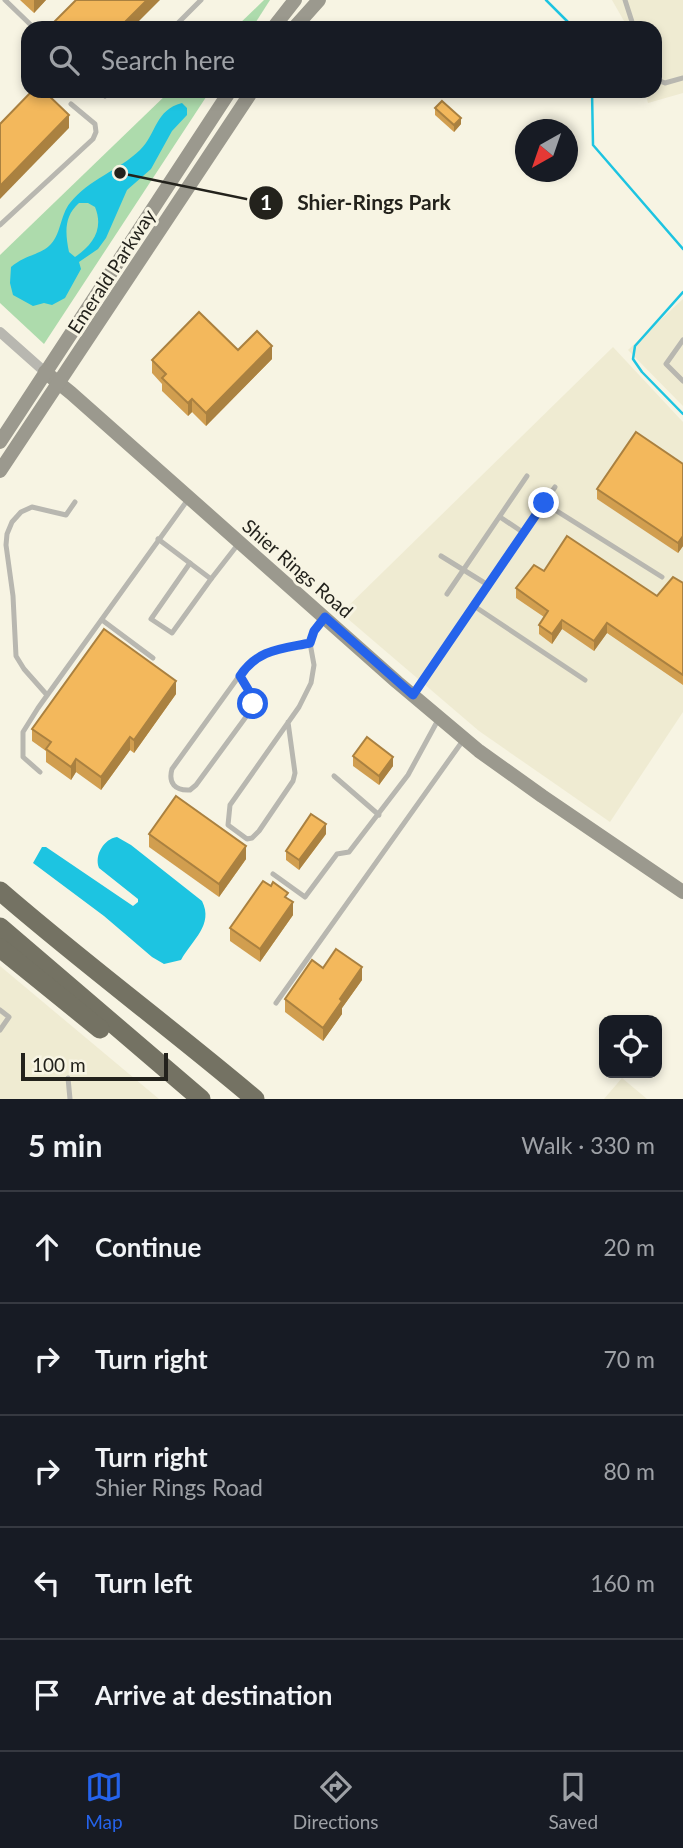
<!DOCTYPE html>
<meta charset="utf-8">
<style>
:root{--surface:#171b24;--page:#20242c;--text:#f1f3f6;--muted:#9ea1a6;--line:#363941;--accent:#2563eb}
body{margin:0;font-family:Lato,sans-serif;background:var(--page);color:var(--text)}
.controls{position:absolute;right:21px;bottom:21px;display:grid;overflow:hidden;border-radius:14px;box-shadow:0 4px 10px #0003}
.controls button{width:63px;height:63px;display:grid;place-items:center;padding:0;border:0;border-bottom:2px solid var(--line);background:var(--surface);color:var(--text);font:35px sans-serif}
.compass{position:absolute;left:515px;top:119px;width:63px;height:63px;border-radius:50%;background:var(--surface);box-shadow:0 4px 10px #0003;rotate:220deg}
.scale{position:absolute;left:21px;bottom:18px;width:147px;box-sizing:border-box;padding-left:7px;border:4px solid #23221c;border-top:0;font-size:19px;line-height:24px;white-space:nowrap;color:#23221c;-webkit-text-stroke:5px #f7f4e3;paint-order:stroke}
.stop{position:absolute;width:21px;height:21px;margin:-16px;border:5px solid #2563eb;border-radius:50%;background:#fff}
.stop.end{background:#2563eb;border-color:#fff;box-shadow:0 2px 7px #0008}
.list{margin:0;padding:0;list-style:none}
h2{display:flex;justify-content:space-between;align-items:center;height:91px;margin:0;padding:0 28px;font-size:30px}
h2 small{font-size:23px;font-weight:400;color:var(--muted)}
.list li{display:grid;grid-template-columns:46px 1fr auto;gap:21px;align-items:center;box-sizing:border-box;height:112px;padding:0 28px;border-top:2px solid var(--line)}
.list b{display:block;font-size:26px;white-space:nowrap}
.list p{margin:0;font-size:23px;white-space:nowrap;color:var(--muted)}
.list em{font-size:23px;font-style:normal;color:var(--muted)}
.icon{flex:none;width:38px;height:38px;fill:none;stroke:currentColor;stroke-width:2;stroke-linecap:round;stroke-linejoin:round}
.map{position:relative;flex:none;width:683px;height:1099px;overflow:hidden}
.search{position:absolute;background:var(--surface);box-shadow:0 4px 10px #0003;left:21px;right:21px;top:21px;height:77px;display:flex;align-items:center;gap:18px;box-sizing:border-box;padding:0 24px;border-radius:21px;color:var(--muted);font-size:26px}
.sheet{height:651px;background:var(--surface)}
nav{display:flex;justify-content:space-around;align-items:center;box-sizing:border-box;height:98px;border-top:2px solid var(--line);background:var(--surface);font-size:19px;color:var(--muted)}
nav a{display:grid;justify-items:center;gap:4px}
nav .on{color:var(--accent)}
.map>svg:first-child{display:block}
.built{fill:#efebd2}
.green{fill:#addbac}
.water{fill:#1dc4e1;fill-rule:evenodd}
.lines{fill:none;stroke-linecap:round;stroke-linejoin:round}
.stream{stroke:#1dc4e1;stroke-width:2.5}
.lane{stroke:#b8b7b0;stroke-width:5}
.street{stroke:#b8b7b0;stroke-width:10}
.secondary{stroke:#9b998e;stroke-width:14}
.highway{stroke:#747263;stroke-width:19}
.wall{fill:#d19e4f}
.shaded-wall{fill:#aa8140}
.building{fill:#f3b85c;stroke:#aa8140;stroke-width:2}
.route{stroke:#2563eb;stroke-width:9}
.labels{text-anchor:middle;dominant-baseline:central;stroke-width:6;stroke-linejoin:round;paint-order:stroke}
.street-label{font-size:19px;fill:#23221c;stroke:#f7f4e3}
.leader{fill:none;stroke:#23221c;stroke-width:2.5}
.callout-dot{fill:#23221c;stroke:#f7f4e3;stroke-width:2.5}
.mark-label{font-size:21px;text-anchor:middle;font-weight:bold;fill:#fff}
.callout-label{font-size:21px;text-anchor:middle;font-weight:bold;fill:#23221c;stroke:#f7f4e3;stroke-width:6;stroke-linejoin:round;paint-order:stroke}
</style>
<div class="map">
<svg width="683" height="1099" viewBox="0 0 683 1099">
<rect width="100%" height="100%" fill="#f7f4e3"/>
<g class="built">
<polygon points="612,0 683,0 683,93 648,103 645,91 655,91 655,28 628,28"/>
<polygon points="683,299 683,406 628,350"/>
<polygon points="613,347 683,422 683,712 610,822 479,731 341,613"/>
<polygon points="0,966 43,1002 159,1099 0,1099"/>
<polygon points="622,1078 647,1099 604,1099"/>
</g>
<g class="green">
<polygon points="264,0 270,0 252,28 235,28"/>
<polygon points="170,91 210,91 44,344 0,303 0,255"/>
</g>
<g class="water">
<path d="M182 103 187 108V115L172 131 151 169 127 190 106 238 98 249 79 262 81 269 65 298 52 305 44 303 33 306 13 295 10 283 11 267C25 255 39 255 49 246 61 236 60 215 70 203 89 179 118 171 140 150 157 133 155 110 182 103ZM79 203H88L95 207C104 229 93 245 75 257L69 252C65 233 64 216 79 203Z"/>
<path d="M117 837 131 845 202 901C214 925 192 940 181 960L164 964 152 957 104 916 33 863 42 847H46L133 906 138 902V899L99 868C94 855 104 839 117 837Z"/>
</g>
<g class="lines">
<g class="stream">
<polyline points="546,0 574,28"/>
<polyline points="592,91 593,145 683,249"/>
<polyline points="683,292 635,346 633,359 642,372 683,414"/>
</g>
<g class="lane">
<polyline points="5,0 34,28"/>
<polyline points="625,0 634,28"/>
<polyline points="173,28 201,0"/>
<polyline points="655,79 665,83 683,78"/>
<polyline points="100,91 105,96 110,91"/>
<polyline points="0,225 93,139 96,132 95,124 71,104"/>
<polyline points="683,340 666,364 683,381"/>
<polyline points="544,503 662,577"/>
<polyline points="500,517 524,533"/>
<polyline points="158,539 211,579 239,543"/>
<polyline points="441,556 488,585"/>
<polyline points="190,563 151,619 172,633 211,579"/>
<polyline points="447,594 527,476"/>
<polyline points="474,606 585,680"/>
<polyline points="102,620 153,658"/>
<path d="M240 676 252 696 251 710 196 785 190 790C175 791 168 783 172 769L242 672C264 648 280 649 310 643"/>
<polyline points="47,695 24,669 16,656 13,596 6,545 7,534 12,522 21,512 32,507 66,515 75,502"/>
<polyline points="413,695 555,487"/>
<polyline points="288,722 295,773 293,781 259,831 252,838 247,839 228,825 230,805 299,707 311,683 314,665 310,643 314,631 323,619"/>
<polyline points="40,772 23,757 23,732 38,708 189,498"/>
<polyline points="334,776 379,815"/>
<polyline points="273,874 305,897 337,854 349,852 408,775 438,720"/>
<polyline points="276,1003 464,739"/>
<polyline points="0,1010 9,1017 0,1030"/>
<polyline points="68,1078 70,1099"/>
</g>
<polyline class="street" points="0,332 45,372"/>
<g class="secondary">
<polyline points="273,28 295,0"/>
<polyline points="294,28 319,0"/>
<polyline points="45,372 71,393 397,682 479,751 542,796 683,892"/>
<polyline points="0,442 230,91"/>
<polyline points="0,471 252,91"/>
</g>
<g class="highway">
<path d="M0 891C83 963 171 1028 255 1099"/>
<polyline points="0,927 201,1099"/>
<polyline points="0,948 100,1029"/>
</g>
</g>
<g class="wall">
<polygon points="20,0 46,0 34,13"/>
<polygon points="435,108 461,124 454,132 435,115"/>
<polygon points="238,350 272,359 206,426 192,412 188,416 162,391 162,384 152,373 152,360"/>
<polygon points="683,464 683,546 678,553 597,499 597,489"/>
<polygon points="544,571 657,596 683,583 683,685 607,633 594,651 562,629 552,644 539,634 539,625 544,617 516,598 516,588"/>
<polygon points="176,694 134,753 130,750 101,790 76,772 71,780 46,762 46,751 32,741 32,729"/>
<polygon points="353,756 393,766 379,785 353,766"/>
<polygon points="149,834 246,859 219,897 149,847"/>
<polygon points="326,834 299,870 286,860 286,851"/>
<polygon points="288,899 293,915 260,962 230,941 230,928"/>
<polygon points="323,968 362,980 342,1008 342,1014 323,1041 285,1012 285,999"/>
</g>
<g class="shaded-wall">
<polygon points="34,0 46,0 34,13"/>
<polygon points="147,0 160,0 132,28 119,28"/>
<polygon points="69,115 69,128 0,199 0,186"/>
<polygon points="461,118 461,124 454,132 454,125"/>
<polygon points="272,346 272,359 206,426 206,413"/>
<polygon points="192,399 192,412 188,416 188,403"/>
<polygon points="683,536 683,546 678,553 678,543"/>
<polygon points="562,620 562,629 552,644 552,634"/>
<polygon points="607,623 607,633 594,651 594,641"/>
<polygon points="176,681 176,694 134,753 134,740"/>
<polygon points="130,737 130,750 101,790 101,777"/>
<polygon points="393,757 393,766 379,785 379,776"/>
<polygon points="76,759 76,772 71,780 71,767"/>
<polygon points="326,824 326,834 299,870 299,860"/>
<polygon points="246,846 246,859 219,897 219,884"/>
<polygon points="293,902 293,915 260,962 260,949"/>
<polygon points="362,967 362,980 342,1008 342,1014 323,1041 323,1028 340,999"/>
</g>
<g class="building">
<polygon points="76,0 147,0 119,28 57,28 53,23"/>
<polygon points="32,91 44,91 69,115 0,186 0,124"/>
<polygon points="442,101 461,118 454,125 435,108"/>
<polygon points="199,312 238,350 257,331 272,346 206,413 192,399 188,403 162,378 166,374 152,360"/>
<polygon points="636,432 683,464 683,536 678,543 597,489"/>
<polygon points="567,536 657,596 673,577 683,583 683,675 607,623 594,641 562,620 552,634 539,625 548,611 516,588 534,565 544,571"/>
<polygon points="104,629 176,681 134,740 130,737 101,777 76,759 71,767 46,749 51,742 32,729"/>
<polygon points="367,737 393,757 379,776 353,756"/>
<polygon points="176,796 246,846 219,884 149,834"/>
<polygon points="311,814 326,824 299,860 286,851"/>
<polygon points="263,881 271,886 273,882 288,893 285,897 293,902 260,949 230,928"/>
<polygon points="336,949 362,967 340,999 342,1001 323,1028 285,999 312,960 323,968"/>
</g>
<g class="lines">
<path class="route" d="M253 704 252 696 240 676C258 649 281 649 310 643L314 631 325 617 413 695 544 503"/>
</g>
<g class="labels">
<g class="street-label">
<text transform="translate(111 271) rotate(-57)">Emerald Parkway</text>
<text transform="translate(298 568) rotate(41)">Shier Rings Road</text>
</g>
</g>
<path class="leader" d="M120 173L266 203"/>
<g class="callout-dot">
<circle cx="120" cy="173" r="7"/>
<circle cx="266" cy="203" r="18"/>
</g>
<g class="mark-label">
<text x="266" y="210">1</text>
</g>
<g class="callout-label">
<text x="374" y="210">Shier-Rings Park</text>
</g>
</svg>
<div class="controls">
<button><svg class="icon" aria-label="locate" viewBox="0 0 24 24"><circle cx="12" cy="12" r="6"/><path d="M12 2v4M12 18v4M2 12h4M18 12h4"/></svg></button>
</div>
<svg class="compass" viewBox="-18 -18 36 36"><path d="M0-13l5 13h-10z" fill="#e53935"/><path d="M0 13l5-13h-10z" fill="#9ea1a6"/></svg>
<div class="scale">100 m</div>
<div class="stop" style="left:253px;top:704px"></div>
<div class="stop end" style="left:544px;top:503px"></div>
<div class="search"><svg class="icon" aria-label="search" viewBox="0 0 24 24"><circle cx="10" cy="10" r="6"/><path d="M15 15l6 6"/></svg>Search here</div>
</div>
<section class="sheet">
<h2>5 min<small>Walk · 330 m</small></h2>
<ul class="list">
<li><svg class="icon" aria-label="ahead" viewBox="0 0 24 24"><path d="M12 20V5M6 11l6-6 6 6"/></svg><div><b>Continue</b></div><em>20 m</em></li>
<li><svg class="icon" aria-label="right" viewBox="0 0 24 24"><path d="M7 20v-9h11M14 6l5 5-5 5"/></svg><div><b>Turn right</b></div><em>70 m</em></li>
<li><svg class="icon" aria-label="right" viewBox="0 0 24 24"><path d="M7 20v-9h11M14 6l5 5-5 5"/></svg><div><b>Turn right</b><p>Shier Rings Road</p></div><em>80 m</em></li>
<li><svg class="icon" aria-label="left" viewBox="0 0 24 24"><path d="M17 20v-9H6M10 6l-5 5 5 5"/></svg><div><b>Turn left</b></div><em>160 m</em></li>
<li><svg class="icon" aria-label="arrive" viewBox="0 0 24 24"><path d="M6 21V4h12l-3 4 3 4H6"/></svg><div><b>Arrive at destination</b></div></li>
</ul>
</section>
<nav>
<a class="on"><svg class="icon" aria-label="map" viewBox="0 0 24 24"><path d="M3 6l6-2 6 2 6-2v14l-6 2-6-2-6 2zM9 4v14M15 6v14"/></svg>Map</a>
<a><svg class="icon" aria-label="directions" viewBox="0 0 24 24"><path d="M12 3l9 9-9 9-9-9zM9 14v-3h6M13 9l2 2-2 2"/></svg>Directions</a>
<a><svg class="icon" aria-label="saved" viewBox="0 0 24 24"><path d="M7 4h10v16l-5-4-5 4z"/></svg>Saved</a>
</nav>
